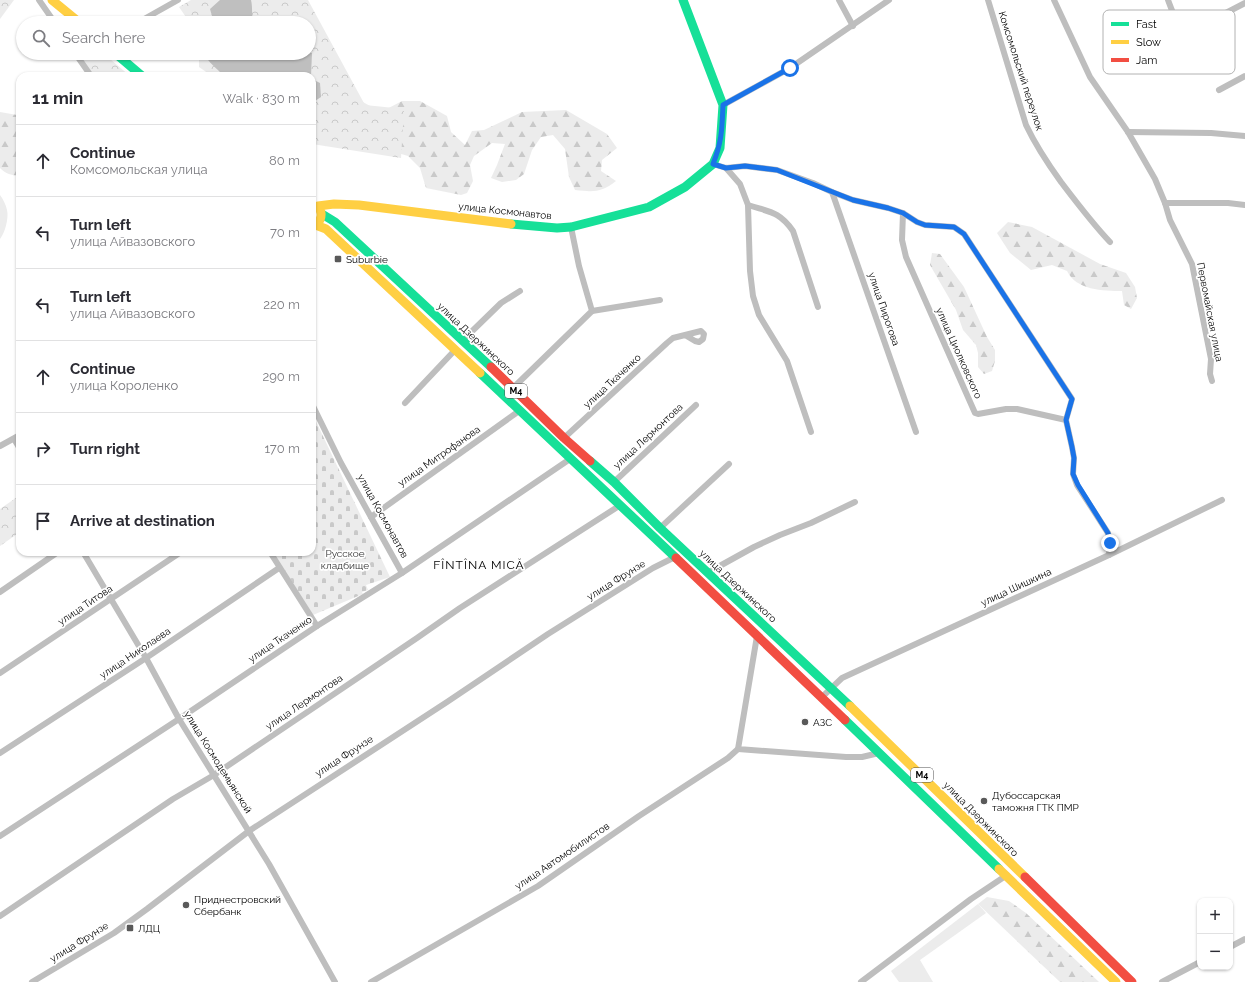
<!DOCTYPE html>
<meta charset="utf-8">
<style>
:root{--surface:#fff;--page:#f7f7f7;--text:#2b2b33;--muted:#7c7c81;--line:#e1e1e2}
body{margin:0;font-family:Raleway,sans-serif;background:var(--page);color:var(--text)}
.controls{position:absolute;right:12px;bottom:12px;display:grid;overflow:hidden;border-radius:8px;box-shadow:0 1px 3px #0004}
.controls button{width:36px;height:36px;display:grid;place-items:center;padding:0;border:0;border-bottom:1px solid var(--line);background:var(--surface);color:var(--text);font:20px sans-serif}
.stop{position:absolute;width:12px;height:12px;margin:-9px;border:3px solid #1a73e8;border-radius:50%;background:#fff}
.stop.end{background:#1a73e8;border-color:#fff;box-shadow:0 1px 4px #0008}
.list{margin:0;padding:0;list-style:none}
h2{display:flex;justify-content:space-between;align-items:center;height:52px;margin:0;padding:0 16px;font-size:17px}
h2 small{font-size:13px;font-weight:400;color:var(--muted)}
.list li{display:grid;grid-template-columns:26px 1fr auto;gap:12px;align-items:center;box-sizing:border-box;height:72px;padding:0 16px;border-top:1px solid var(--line)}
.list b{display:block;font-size:15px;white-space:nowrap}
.list p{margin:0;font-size:13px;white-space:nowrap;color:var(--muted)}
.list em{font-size:13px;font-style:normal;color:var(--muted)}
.icon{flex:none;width:22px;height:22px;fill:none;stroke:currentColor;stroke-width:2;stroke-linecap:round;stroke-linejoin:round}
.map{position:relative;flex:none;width:1245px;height:982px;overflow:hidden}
.search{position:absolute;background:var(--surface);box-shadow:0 1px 3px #0004;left:16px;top:16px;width:300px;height:44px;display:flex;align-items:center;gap:10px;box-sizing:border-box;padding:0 14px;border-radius:22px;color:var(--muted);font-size:15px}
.panel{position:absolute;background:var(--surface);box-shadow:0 1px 3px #0004;left:16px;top:72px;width:300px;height:484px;border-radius:12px}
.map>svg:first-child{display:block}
.grass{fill:#ececec}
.forest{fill:url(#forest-firs)}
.cemetery{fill:url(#cemetery-stones)}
.park{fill:url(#park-crowns)}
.water{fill:#bfbfbf}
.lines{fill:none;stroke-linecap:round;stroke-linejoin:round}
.street{stroke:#bebebe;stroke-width:6}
.fast{stroke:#16e098;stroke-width:9}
.slow{stroke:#ffcf43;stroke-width:9}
.jam{stroke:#f24e42;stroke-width:9}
.route{stroke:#1a73e8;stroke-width:5}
.poi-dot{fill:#595959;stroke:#fff;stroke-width:1.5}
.labels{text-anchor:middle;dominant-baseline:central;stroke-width:3.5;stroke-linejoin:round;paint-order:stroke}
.shield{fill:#fff;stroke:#4c4c4c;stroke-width:1}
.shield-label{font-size:9px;font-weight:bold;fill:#000}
.street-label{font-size:10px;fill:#000;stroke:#fff}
.poi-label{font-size:10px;fill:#000;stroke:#fff;text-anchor:start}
.park-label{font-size:10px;fill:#333;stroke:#fff}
.quarter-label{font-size:12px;letter-spacing:1px;fill:#000;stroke:#fff}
.key{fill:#fff;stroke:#b2b2b2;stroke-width:1}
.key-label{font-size:11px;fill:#000}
</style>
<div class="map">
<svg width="1245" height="982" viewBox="0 0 1245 982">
<defs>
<pattern id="forest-firs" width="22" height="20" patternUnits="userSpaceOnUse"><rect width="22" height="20" fill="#ececec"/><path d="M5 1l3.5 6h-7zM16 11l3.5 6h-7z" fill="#c9c9c9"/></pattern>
<pattern id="cemetery-stones" width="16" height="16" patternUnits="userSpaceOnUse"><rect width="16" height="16" fill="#ececec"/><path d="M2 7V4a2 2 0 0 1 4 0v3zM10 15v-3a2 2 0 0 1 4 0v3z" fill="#c9c9c9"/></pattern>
<pattern id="park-crowns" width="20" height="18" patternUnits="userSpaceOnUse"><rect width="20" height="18" fill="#ececec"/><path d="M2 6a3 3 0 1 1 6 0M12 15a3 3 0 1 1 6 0" fill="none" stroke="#c9c9c9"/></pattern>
</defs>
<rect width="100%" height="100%" fill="#fff"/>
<g class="grass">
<path d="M0 195C3 199 6 205 7 210 9 218 5 233 0 239Z"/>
<polygon points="978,904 986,913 920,960 933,982 899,982 891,971"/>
</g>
<g class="forest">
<path d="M361 101 381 112 402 101H420L447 116 451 132 465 145 472 131 484 130 522 112 566 110 607 134 617 148 602 160 601 171 616 181C601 193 593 192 575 190L569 177 565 149 553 135 541 137 532 150 524 174 516 180 502 182 491 178 497 165 505 144 492 143 474 156 470 165 473 181 467 193 461 195 426 188 420 168 408 156 368 144Z"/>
<path d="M0 112 17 115 20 119V175C12 176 6 174 0 168Z"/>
<path d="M1008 222 1032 227 1100 264 1126 273 1135 287 1137 298 1131 309 1124 305 1122 291C1103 291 1076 290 1067 271L1052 265 1031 270 1010 253 997 233Z"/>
<polygon points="932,253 940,254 964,287 987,337 995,350 995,361 992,371 984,374 978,367 978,353 976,345 963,330 956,310 930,265"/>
<polygon points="987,897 1009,901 1026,913 1099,982 1060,982 978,904"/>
</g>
<polygon class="cemetery" points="312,413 390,577 366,585 368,590 362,592 363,594 313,615 273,552 312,552"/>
<g class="park">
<polygon points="0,0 14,0 0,19"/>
<polygon points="191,0 308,0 365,105 404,109 401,158 312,144 312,76 212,76 199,67 199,53 309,53 309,23 190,23 179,7"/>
<polygon points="73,53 103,53 130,76 88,76"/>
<polygon points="20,495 20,532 0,546 0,509"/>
</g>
<g class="water">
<path d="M220 0H251C253 8 251 16 254 23H214L210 9Z"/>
<path d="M309 52 312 53 311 76H224C216 67 209 64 204 53H309Z"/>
<polygon points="312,79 320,83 321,97 312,103"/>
</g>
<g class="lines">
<g class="street">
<polyline points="39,0 55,23"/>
<polyline points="839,0 853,26"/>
<path d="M988 0 1026 125C1036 146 1048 164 1061 182 1077 203 1092 223 1110 242"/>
<polyline points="1054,0 1090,77 1128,132 1155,179 1165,203 1170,220 1192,264 1211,359 1210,374 1212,381"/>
<path d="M1168 0C1171 8 1179 32 1189 32 1191 31 1193 30 1195 29L1245 3"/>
<polyline points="137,23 178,0"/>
<polyline points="75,53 91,76"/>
<polyline points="1219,90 1245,76"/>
<polyline points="723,105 790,68 889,0"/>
<polyline points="1128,132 1211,133 1245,136"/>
<polyline points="713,164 726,168 745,166 777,170 813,183 832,192 853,200 888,208 903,213 917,222 925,225 954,227 964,234 1072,399 1066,420 1072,447 1074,458 1073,474 1077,485 1108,533 1110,543 1109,555"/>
<polyline points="726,168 740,184 748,205 750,271 753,296 759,315 787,361 811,432"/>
<polyline points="832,192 916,432"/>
<polyline points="1165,203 1228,203 1245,205"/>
<path d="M748 205C769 212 779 211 793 231L818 307"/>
<polyline points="903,213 902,240 906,257 975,413 978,414 1006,409 1017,409 1066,420"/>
<polyline points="592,311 660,300"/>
<polyline points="462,341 501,303 520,291"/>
<polyline points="513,388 592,311 579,266 571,227"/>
<polyline points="405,403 455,350"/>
<polyline points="312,404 341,463 402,573"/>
<polyline points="564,438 667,343 673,338 685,335 695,341 699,342 703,339 704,334 701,331 685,335"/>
<polyline points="14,439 20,449"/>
<polyline points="0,446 20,435"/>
<polyline points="614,482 696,405"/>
<polyline points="371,517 519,411"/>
<polyline points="660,528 729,464"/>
<polyline points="83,552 146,658 179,719 269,864 335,982"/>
<polyline points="270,552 317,626"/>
<polyline points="707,573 754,547 780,535 811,523 855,502"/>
<polyline points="0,592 58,552"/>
<polyline points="757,636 738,749 846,757 862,757 879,753"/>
<polyline points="0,673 181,552"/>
<polyline points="822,697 842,678 1109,555 1222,500"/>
<polyline points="0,753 146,658 279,568"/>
<polyline points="0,836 179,719 317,626 402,573 570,459"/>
<polyline points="0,916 173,799 214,775 417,638 460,608 619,506"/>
<polyline points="1230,947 1245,939"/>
<polyline points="32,982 114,933 147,909 249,831 447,702 548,634 653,568 675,557"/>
<polyline points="371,982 538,886 639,816 728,758 738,749"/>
<polyline points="861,982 971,899 1007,875"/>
<polyline points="1162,982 1200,962"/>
</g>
<g class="fast">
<polyline points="115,53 142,76"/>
<polyline points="322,214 335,222 491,367"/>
<polyline points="511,224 557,228 571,227 649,207 685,187 713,164 720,148 723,105 683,0"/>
<polyline points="480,373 676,558"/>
<polyline points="590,461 614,482 660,528 850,706"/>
<polyline points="845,720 999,869"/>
</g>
<g class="slow">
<polyline points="52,0 80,23"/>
<path d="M312 205C320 207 323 212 320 220"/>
<polyline points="318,206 334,204 359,205 511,224"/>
<polyline points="313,224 326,229 480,373"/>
<polyline points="850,706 1025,877"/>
<polyline points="999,869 1116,982"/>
</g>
<g class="jam">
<polyline points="491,367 564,438 590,461"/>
<polyline points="676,558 845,720"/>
<polyline points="1025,877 1132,982"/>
</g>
</g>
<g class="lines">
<path class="route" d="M790 68 723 105C722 128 722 142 713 164L726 168 745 166 777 170 853 200 888 208 903 213 917 222 925 225 954 227 964 234 1072 399 1066 420 1072 447 1074 458 1073 474 1078 485 1108 533 1110 543"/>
</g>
<g class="poi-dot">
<rect x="334" y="255" width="8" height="8" rx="2"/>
<circle cx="805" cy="722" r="4"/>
<circle cx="984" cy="801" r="4"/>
<circle cx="186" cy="905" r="4"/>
<rect x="126" y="924" width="8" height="8" rx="2"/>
</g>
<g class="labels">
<g class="shield">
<rect x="505" y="384" width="22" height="14" rx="3"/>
<rect x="911" y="768" width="22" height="14" rx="3"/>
</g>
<g class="shield-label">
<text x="516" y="391">M4</text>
<text x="922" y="775">M4</text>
</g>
<g class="street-label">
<text transform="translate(1021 71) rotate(72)">Комсомольский переулок</text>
<text transform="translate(505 211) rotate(6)">улица Космонавтов</text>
<text transform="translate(884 309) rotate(71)">улица Пирогова</text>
<text transform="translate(1210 312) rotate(79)">Первомайская улица</text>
<text transform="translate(476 339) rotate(43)">улица Дзержинского</text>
<text transform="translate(959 353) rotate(66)">улица Циолковского</text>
<text transform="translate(612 381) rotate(-43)">улица Ткаченко</text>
<text transform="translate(648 436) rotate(-43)">улица Лермонтова</text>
<text transform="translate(439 456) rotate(-35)">улица Митрофанова</text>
<text transform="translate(383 516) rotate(61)">улица Космонавтов</text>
<text transform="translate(616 580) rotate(-32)">улица Фрунзе</text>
<text transform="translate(738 586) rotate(43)">улица Дзержинского</text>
<text transform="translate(1016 587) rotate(-25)">улица Шишкина</text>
<text transform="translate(85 605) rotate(-34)">улица Титова</text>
<text transform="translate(280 639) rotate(-34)">улица Ткаченко</text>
<text transform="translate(135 653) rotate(-34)">улица Николаева</text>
<text transform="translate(304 702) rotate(-34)">улица Лермонтова</text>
<text transform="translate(344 756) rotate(-33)">улица Фрунзе</text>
<text transform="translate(218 762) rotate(58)">улица Космодемьянской</text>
<text transform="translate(981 819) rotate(45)">улица Дзержинского</text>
<text transform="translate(562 856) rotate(-34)">улица Автомобилистов</text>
<text transform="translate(79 942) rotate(-32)">улица Фрунзе</text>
</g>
<g class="poi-label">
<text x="346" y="259">Suburbie</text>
<text x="813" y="722">АЗС</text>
<text x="992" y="795">Дубоссарская<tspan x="992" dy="12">таможня ГТК ПМР</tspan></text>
<text x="194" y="899">Приднестровский<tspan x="194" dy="12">Сбербанк</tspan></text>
<text x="138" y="928">ЛДЦ</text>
</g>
<g class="park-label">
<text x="345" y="553">Русское<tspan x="345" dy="12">кладбище</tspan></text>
</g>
<g class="quarter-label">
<text x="479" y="565">FÎNTÎNA MICĂ</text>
</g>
</g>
<rect x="1103" y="10" width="132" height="64" rx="6" class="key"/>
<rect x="1111" y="22" width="18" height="4" fill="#16e098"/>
<rect x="1111" y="40" width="18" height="4" fill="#ffcf43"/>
<rect x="1111" y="58" width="18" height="4" fill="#f24e42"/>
<g class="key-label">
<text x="1136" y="28">Fast</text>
<text x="1136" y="46">Slow</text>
<text x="1136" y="64">Jam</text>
</g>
</svg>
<div class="controls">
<button>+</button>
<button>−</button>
</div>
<div class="stop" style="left:790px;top:68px"></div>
<div class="stop end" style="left:1110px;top:543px"></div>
<div class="search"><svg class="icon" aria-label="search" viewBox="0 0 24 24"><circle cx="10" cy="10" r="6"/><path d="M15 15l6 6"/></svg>Search here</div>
<section class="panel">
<h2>11 min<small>Walk · 830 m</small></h2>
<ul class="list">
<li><svg class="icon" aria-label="ahead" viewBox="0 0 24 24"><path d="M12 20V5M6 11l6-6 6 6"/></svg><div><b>Continue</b><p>Комсомольская улица</p></div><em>80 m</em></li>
<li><svg class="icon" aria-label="left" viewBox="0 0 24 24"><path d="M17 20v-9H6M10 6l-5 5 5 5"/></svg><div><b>Turn left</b><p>улица Айвазовского</p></div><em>70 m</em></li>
<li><svg class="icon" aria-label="left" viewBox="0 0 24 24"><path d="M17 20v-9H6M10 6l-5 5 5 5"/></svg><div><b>Turn left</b><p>улица Айвазовского</p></div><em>220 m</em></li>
<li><svg class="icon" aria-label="ahead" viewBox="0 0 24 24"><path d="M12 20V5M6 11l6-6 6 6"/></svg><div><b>Continue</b><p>улица Короленко</p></div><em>290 m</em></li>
<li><svg class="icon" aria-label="right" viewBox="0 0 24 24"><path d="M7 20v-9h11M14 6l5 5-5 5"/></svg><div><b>Turn right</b></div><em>170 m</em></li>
<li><svg class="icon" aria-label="arrive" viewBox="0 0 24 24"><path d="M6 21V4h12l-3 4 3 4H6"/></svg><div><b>Arrive at destination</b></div></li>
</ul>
</section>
</div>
